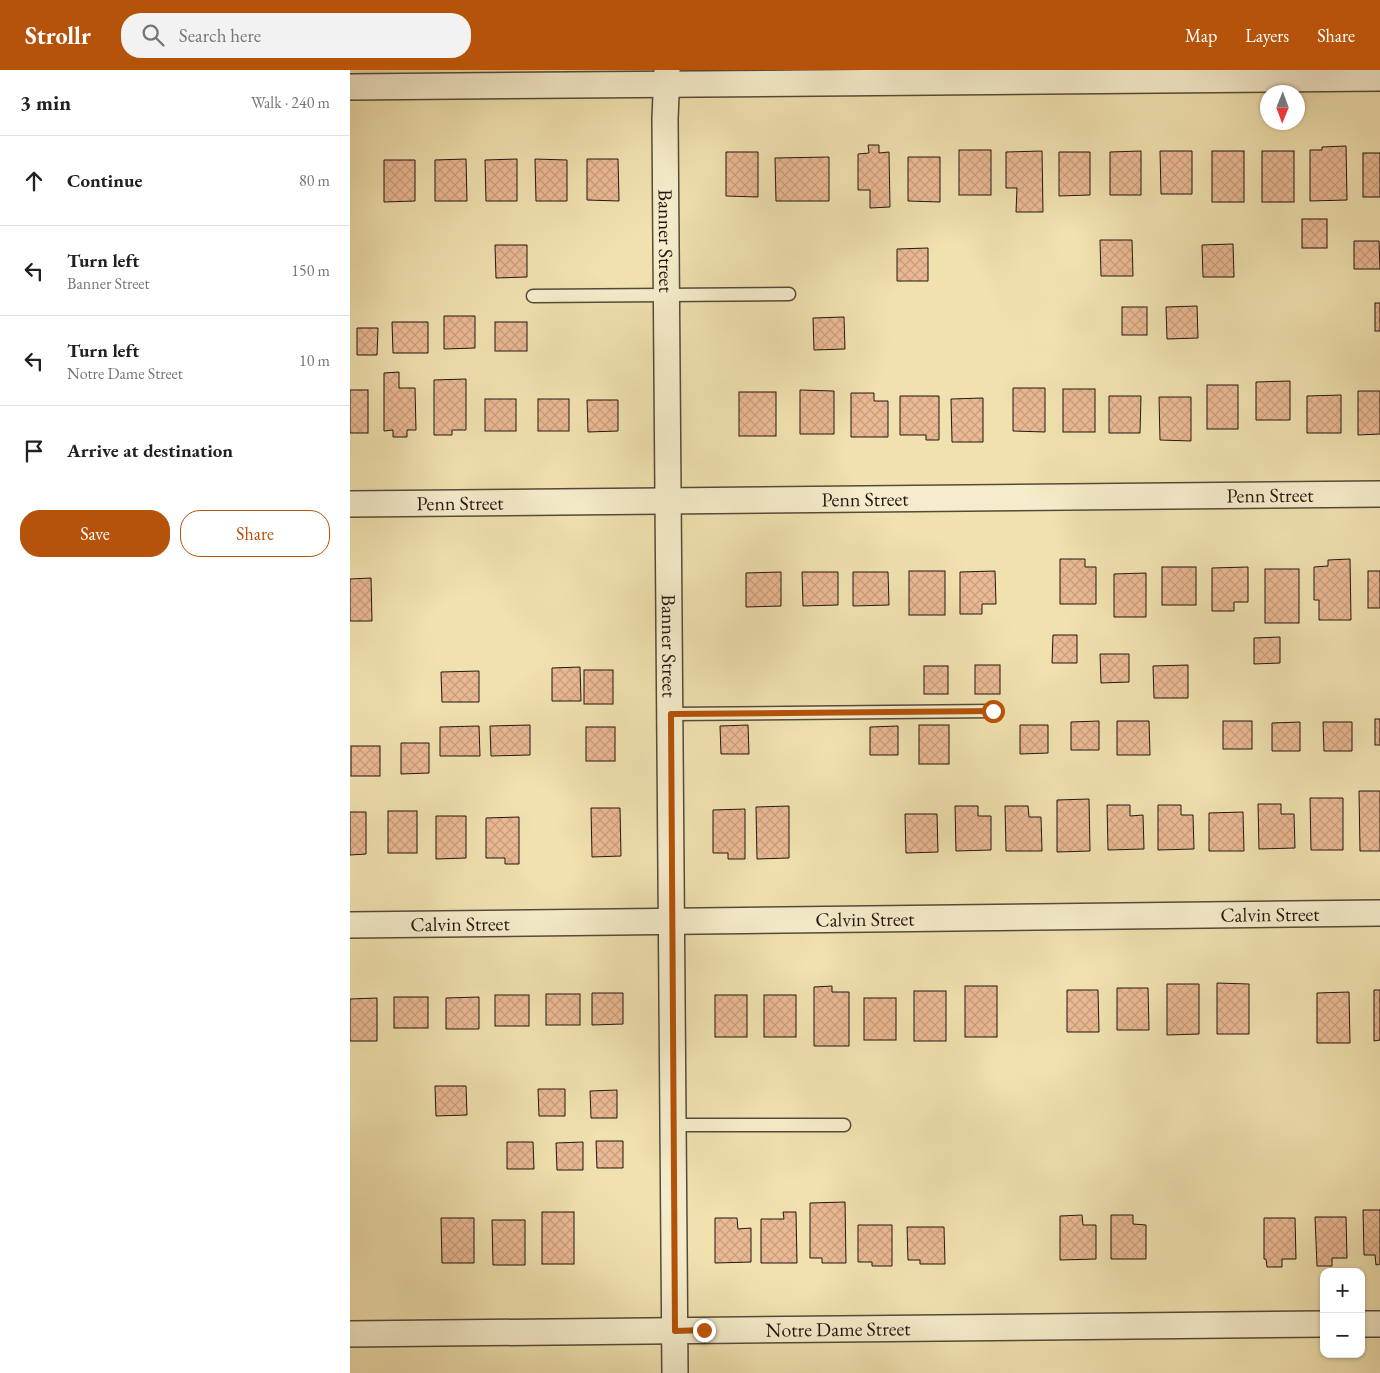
<!DOCTYPE html>
<meta charset="utf-8">
<style>
:root{--surface:#fff;--page:#f2f2f2;--text:#202124;--muted:#757577;--line:#e0e0e0;--accent:#b45309}
body{margin:0;font-family:"EB Garamond",serif;background:var(--page);color:var(--text)}
.controls{position:absolute;right:15px;bottom:15px;display:grid;overflow:hidden;border-radius:10px;box-shadow:0 1px 4px #0004}
.controls button{width:45px;height:45px;display:grid;place-items:center;padding:0;border:0;border-bottom:1px solid var(--line);background:var(--surface);color:var(--text);font:25px sans-serif}
.compass{position:absolute;left:910px;top:15px;width:45px;height:45px;border-radius:50%;background:var(--surface);box-shadow:0 1px 4px #0004;rotate:181deg}
.stop{position:absolute;width:15px;height:15px;margin:-11px;border:4px solid #b45309;border-radius:50%;background:#fff}
.stop.end{background:#b45309;border-color:#fff;box-shadow:0 1px 5px #0008}
.list{margin:0;padding:0;list-style:none}
h2{display:flex;justify-content:space-between;align-items:center;height:65px;margin:0;padding:0 20px;font-size:21px}
h2 small{font-size:16px;font-weight:400;color:var(--muted)}
.list li{display:grid;grid-template-columns:32px 1fr auto;gap:15px;align-items:center;box-sizing:border-box;height:90px;padding:0 20px;border-top:1px solid var(--line)}
.list b{display:block;font-size:19px;white-space:nowrap}
.list p{margin:0;font-size:16px;white-space:nowrap;color:var(--muted)}
.list em{font-size:16px;font-style:normal;color:var(--muted)}
.actions{display:flex;gap:10px;padding:15px 20px}
.actions a{flex:1;padding:11px 0;border:1px solid var(--accent);border-radius:20px;text-align:center;font-size:18px;color:var(--accent)}
.actions .main{background:var(--accent);color:#fff}
.icon{flex:none;width:28px;height:28px;fill:none;stroke:currentColor;stroke-width:2;stroke-linecap:round;stroke-linejoin:round}
.map{position:relative;flex:none;width:1030px;height:1303px;overflow:hidden}
header{display:flex;align-items:center;gap:30px;box-sizing:border-box;height:70px;padding:0 25px;background:var(--accent);color:#fff}
header strong{font-size:24px}
nav{display:flex;gap:28px;margin-inline-start:auto;font-size:18px}
.search{width:350px;height:45px;background:var(--page);display:flex;align-items:center;gap:12px;box-sizing:border-box;padding:0 18px;border-radius:20px;color:var(--muted);font-size:19px}
main{display:flex}
aside{flex:1;background:var(--surface)}
.map>svg:first-child{display:block}
.building{fill:url(#building-cross-hatch);stroke:#231712}
.lines{fill:none;stroke-linecap:round;stroke-linejoin:round}
.service-casing{stroke:#564a39;stroke-width:15}
.minor-casing{stroke:#564a39;stroke-width:28}
.service{stroke:#f5eccb;stroke-width:12}
.minor{stroke:#f5eccb;stroke-width:25}
.route{stroke:#b45309;stroke-width:6}
.labels{text-anchor:middle;dominant-baseline:central;stroke-width:4;stroke-linejoin:round;paint-order:stroke}
.street-label{font-size:20px;fill:#231712;stroke:#f5eccb}
</style>
<header>
<strong>Strollr</strong>
<div class="search"><svg class="icon" aria-label="search" viewBox="0 0 24 24"><circle cx="10" cy="10" r="6"/><path d="M15 15l6 6"/></svg>Search here</div>
<nav><a>Map</a><a>Layers</a><a>Share</a></nav>
</header>
<main>
<aside>
<h2>3 min<small>Walk · 240 m</small></h2>
<ul class="list">
<li><svg class="icon" aria-label="ahead" viewBox="0 0 24 24"><path d="M12 20V5M6 11l6-6 6 6"/></svg><div><b>Continue</b></div><em>80 m</em></li>
<li><svg class="icon" aria-label="left" viewBox="0 0 24 24"><path d="M17 20v-9H6M10 6l-5 5 5 5"/></svg><div><b>Turn left</b><p>Banner Street</p></div><em>150 m</em></li>
<li><svg class="icon" aria-label="left" viewBox="0 0 24 24"><path d="M17 20v-9H6M10 6l-5 5 5 5"/></svg><div><b>Turn left</b><p>Notre Dame Street</p></div><em>10 m</em></li>
<li><svg class="icon" aria-label="arrive" viewBox="0 0 24 24"><path d="M6 21V4h12l-3 4 3 4H6"/></svg><div><b>Arrive at destination</b></div></li>
</ul>
<div class="actions"><a class="main">Save</a><a>Share</a></div>
</aside>
<div class="map">
<svg width="1030" height="1303" viewBox="0 0 1030 1303">
<defs>
<pattern id="building-cross-hatch" width="8" height="8" patternUnits="userSpaceOnUse" patternTransform="scale(1.25)"><rect width="8" height="8" fill="#ebb993"/><path d="M0 0l8 8M0 8l8-8" fill="none" stroke="#c99e7e"/></pattern>
</defs>
<rect width="100%" height="100%" fill="#f0e1af"/>
<filter id="stains"><feTurbulence type="fractalNoise" baseFrequency=".004" numOctaves="4"/><feColorMatrix values="0 0 0 0 .2 0 0 0 0 .09 0 0 0 0 .02 0 0 0 .5 -.17"/></filter>
<radialGradient id="worn" r=".72"><stop offset=".6" stop-color="#630" stop-opacity="0"/><stop offset="1" stop-color="#630" stop-opacity=".3"/></radialGradient>
<g class="building">
<polygon points="518,75 529,75 529,83 539,82 540,137 520,138 520,120 508,120 508,84 519,83"/>
<polygon points="996,76 997,130 960,131 960,80 972,80 972,77"/>
<rect x="609" y="80" width="32" height="45"/>
<polygon points="692,81 693,142 666,142 667,118 656,118 656,82"/>
<polygon points="791,81 791,125 760,125 760,82"/>
<polygon points="810,81 842,81 842,124 811,124"/>
<rect x="862" y="81" width="32" height="51"/>
<rect x="912" y="81" width="32" height="51"/>
<polygon points="376,82 408,82 408,127 376,126"/>
<polygon points="709,82 740,82 740,125 709,126"/>
<rect x="1013" y="83" width="17" height="44"/>
<polygon points="479,87 479,131 426,131 425,88"/>
<polygon points="558,87 590,87 590,132 558,131"/>
<polygon points="116,89 117,131 85,131 85,90"/>
<polygon points="167,89 167,131 136,131 135,90"/>
<polygon points="185,89 217,90 217,131 186,131"/>
<polygon points="237,89 268,89 269,131 237,130"/>
<polygon points="34,90 65,90 65,131 34,132"/>
<rect x="952" y="149" width="25" height="29"/>
<polygon points="750,170 782,170 783,206 751,206"/>
<polygon points="1004,171 1029,171 1030,199 1004,199"/>
<polygon points="883,174 884,207 853,207 852,175"/>
<polygon points="145,175 177,175 177,207 146,208"/>
<polygon points="578,178 578,211 547,211 547,179"/>
<rect x="1025" y="233" width="5" height="28"/>
<polygon points="847,236 848,268 817,269 816,237"/>
<rect x="772" y="237" width="25" height="28"/>
<polygon points="94,246 125,246 125,278 94,279"/>
<polygon points="494,247 495,279 464,280 463,248"/>
<polygon points="42,252 78,252 78,283 43,283"/>
<rect x="145" y="252" width="32" height="29"/>
<polygon points="7,258 28,258 27,285 7,285"/>
<polygon points="49,302 49,318 65,318 66,360 57,360 57,367 43,367 43,360 34,361 34,303"/>
<polygon points="116,309 116,360 102,360 102,365 84,365 84,310"/>
<polygon points="940,311 940,350 906,350 906,312"/>
<rect x="857" y="315" width="31" height="44"/>
<polygon points="663,318 695,318 695,362 663,361"/>
<rect x="713" y="319" width="32" height="43"/>
<rect x="0" y="320" width="18" height="43"/>
<polygon points="450,320 484,321 484,364 450,364"/>
<polygon points="1008,321 1030,321 1030,364 1008,365"/>
<rect x="389" y="322" width="37" height="44"/>
<polygon points="501,323 524,323 524,331 538,331 538,367 501,367"/>
<polygon points="991,325 991,363 957,363 957,326"/>
<polygon points="550,326 589,326 589,370 576,370 576,365 550,365"/>
<polygon points="759,326 791,326 790,363 759,363"/>
<polygon points="809,327 841,327 841,371 810,370"/>
<polygon points="633,328 633,372 602,372 601,329"/>
<rect x="135" y="329" width="31" height="32"/>
<rect x="188" y="329" width="31" height="32"/>
<polygon points="237,330 268,330 268,361 238,362"/>
<polygon points="710,489 735,489 735,497 746,497 746,534 710,534"/>
<polygon points="1000,489 1001,550 969,550 969,530 964,530 964,497 978,496 978,490"/>
<rect x="812" y="497" width="34" height="38"/>
<polygon points="898,497 898,532 884,532 884,541 862,541 862,498"/>
<rect x="915" y="499" width="34" height="54"/>
<rect x="559" y="501" width="36" height="44"/>
<polygon points="645,501 646,534 632,534 632,544 610,544 610,502"/>
<rect x="1018" y="501" width="12" height="37"/>
<polygon points="431,502 431,536 396,537 396,503"/>
<polygon points="452,502 488,502 488,535 453,536"/>
<polygon points="503,502 538,502 539,535 503,536"/>
<polygon points="796,503 796,547 764,547 764,504"/>
<polygon points="21,508 22,551 0,551 0,509"/>
<polygon points="703,565 727,565 727,593 702,593"/>
<polygon points="930,567 930,593 904,594 904,568"/>
<polygon points="750,584 779,584 779,612 751,613"/>
<rect x="625" y="595" width="25" height="29"/>
<polygon points="838,595 838,628 804,628 803,596"/>
<rect x="574" y="596" width="24" height="28"/>
<polygon points="230,597 231,631 202,631 202,598"/>
<rect x="234" y="600" width="29" height="34"/>
<polygon points="129,601 129,632 92,632 91,602"/>
<rect x="1025" y="649" width="5" height="26"/>
<polygon points="749,651 749,680 721,680 721,652"/>
<polygon points="767,651 799,651 800,685 767,685"/>
<rect x="873" y="651" width="29" height="28"/>
<polygon points="950,652 950,681 922,681 922,653"/>
<polygon points="973,652 1002,652 1002,681 974,681"/>
<polygon points="180,655 180,685 141,686 140,656"/>
<polygon points="398,655 399,684 371,684 370,656"/>
<rect x="569" y="655" width="30" height="39"/>
<polygon points="670,655 698,655 698,683 670,684"/>
<polygon points="129,656 130,686 90,686 90,657"/>
<polygon points="548,656 548,685 520,685 520,657"/>
<rect x="236" y="657" width="29" height="34"/>
<polygon points="51,673 79,673 79,703 51,704"/>
<rect x="1" y="676" width="29" height="30"/>
<polygon points="1009,721 1030,721 1030,781 1010,781"/>
<polygon points="960,728 993,728 993,780 961,780"/>
<polygon points="739,729 740,781 707,782 707,730"/>
<polygon points="908,734 931,734 931,744 944,744 945,778 909,779"/>
<polygon points="757,735 780,735 780,746 793,745 794,779 758,780"/>
<polygon points="808,735 831,735 831,745 843,745 844,779 808,780"/>
<polygon points="439,736 439,788 407,789 406,737"/>
<polygon points="605,736 628,736 628,746 641,746 641,780 606,781"/>
<polygon points="655,736 678,736 679,747 691,747 692,781 656,781"/>
<polygon points="241,738 270,738 271,786 242,787"/>
<polygon points="395,739 395,789 378,789 378,783 363,783 363,740"/>
<rect x="38" y="741" width="29" height="42"/>
<polygon points="0,742 16,742 16,784 0,785"/>
<polygon points="893,742 894,781 859,781 859,743"/>
<polygon points="555,744 587,744 588,782 556,783"/>
<polygon points="86,746 116,746 116,788 86,789"/>
<polygon points="169,747 169,794 155,794 155,788 136,788 136,748"/>
<polygon points="867,913 899,914 899,964 867,964"/>
<polygon points="817,914 849,914 849,964 817,965"/>
<polygon points="482,916 482,922 499,922 499,976 464,976 464,917"/>
<rect x="615" y="916" width="32" height="51"/>
<polygon points="767,918 798,918 799,960 767,960"/>
<polygon points="717,920 748,920 749,962 717,962"/>
<polygon points="1024,920 1030,920 1030,970 1024,971"/>
<rect x="564" y="921" width="32" height="50"/>
<polygon points="999,922 1000,973 967,973 967,923"/>
<polygon points="242,923 273,923 273,954 242,955"/>
<rect x="196" y="924" width="34" height="31"/>
<rect x="145" y="925" width="34" height="31"/>
<rect x="365" y="925" width="32" height="42"/>
<rect x="414" y="925" width="32" height="42"/>
<rect x="44" y="927" width="34" height="31"/>
<polygon points="129,927 129,959 96,959 96,928"/>
<polygon points="27,928 27,971 0,971 0,929"/>
<rect x="514" y="928" width="32" height="42"/>
<polygon points="85,1016 116,1016 117,1045 86,1046"/>
<polygon points="188,1019 215,1019 215,1046 189,1046"/>
<polygon points="267,1020 267,1048 241,1048 240,1021"/>
<polygon points="246,1071 273,1071 273,1098 247,1098"/>
<polygon points="157,1072 183,1072 184,1099 157,1099"/>
<polygon points="233,1072 233,1100 207,1100 206,1073"/>
<polygon points="495,1132 496,1193 472,1193 472,1188 460,1188 460,1133"/>
<polygon points="1013,1140 1030,1140 1030,1194 1026,1195 1025,1185 1014,1185"/>
<rect x="192" y="1142" width="32" height="52"/>
<polygon points="433,1142 446,1142 447,1193 411,1193 411,1149 434,1149"/>
<polygon points="732,1145 733,1155 746,1155 746,1189 710,1190 710,1146"/>
<polygon points="761,1145 783,1145 783,1154 796,1155 796,1189 761,1189"/>
<polygon points="965,1147 996,1147 997,1188 982,1188 982,1196 967,1196"/>
<polygon points="91,1148 124,1148 124,1193 92,1193"/>
<polygon points="365,1148 387,1148 388,1159 401,1158 401,1192 365,1193"/>
<polygon points="914,1148 945,1148 946,1189 932,1189 932,1197 917,1197 916,1189 914,1189"/>
<polygon points="142,1150 175,1150 175,1195 143,1195"/>
<polygon points="508,1155 542,1155 542,1196 522,1196 522,1192 508,1192"/>
<polygon points="557,1157 594,1157 595,1194 570,1194 570,1190 558,1190"/>
</g>
<g class="lines">
<g class="service-casing">
<g id="service">
<polyline points="183,226 439,224"/>
<polyline points="321,644 643,641"/>
<polyline points="323,1055 494,1055"/>
</g>
</g>
<g class="minor-casing">
<g id="minor">
<path id="s1" d="M317 0 315 49 325 1303"/>
<polyline points="0,17 1030,8"/>
<path id="s2" d="M0 434 1030 424"/>
<path id="s3" d="M0 855 1030 843"/>
<polyline points="1011,1254 1030,1254"/>
<path id="s4" d="M0 1264 974 1254"/>
</g>
</g>
<use href="#service" class="service"/>
<use href="#minor" class="minor"/>
</g>
<g class="lines">
<polyline class="route" points="354,1260 325,1261 321,644 643,641"/>
</g>
<g class="labels">
<g class="street-label">
<text stroke="none"><textPath href="#s1" startOffset="171">Banner Street</textPath></text>
<text stroke="none"><textPath href="#s2" startOffset="920">Penn Street</textPath></text>
<text stroke="none"><textPath href="#s2" startOffset="515">Penn Street</textPath></text>
<text stroke="none"><textPath href="#s2" startOffset="110">Penn Street</textPath></text>
<text stroke="none"><textPath href="#s1" startOffset="576">Banner Street</textPath></text>
<text stroke="none"><textPath href="#s3" startOffset="920">Calvin Street</textPath></text>
<text stroke="none"><textPath href="#s3" startOffset="515">Calvin Street</textPath></text>
<text stroke="none"><textPath href="#s3" startOffset="110">Calvin Street</textPath></text>
<text stroke="none"><textPath href="#s4" startOffset="488">Notre Dame Street</textPath></text>
</g>
</g>
<rect width="100%" height="100%" filter="url(#stains)"/>
<rect width="100%" height="100%" fill="url(#worn)"/>
</svg>
<div class="controls">
<button>+</button>
<button>−</button>
</div>
<svg class="compass" viewBox="-18 -18 36 36"><path d="M0-13l5 13h-10z" fill="#e53935"/><path d="M0 13l5-13h-10z" fill="#757577"/></svg>
<div class="stop" style="left:643px;top:641px"></div>
<div class="stop end" style="left:354px;top:1260px"></div>
</div>
</main>
